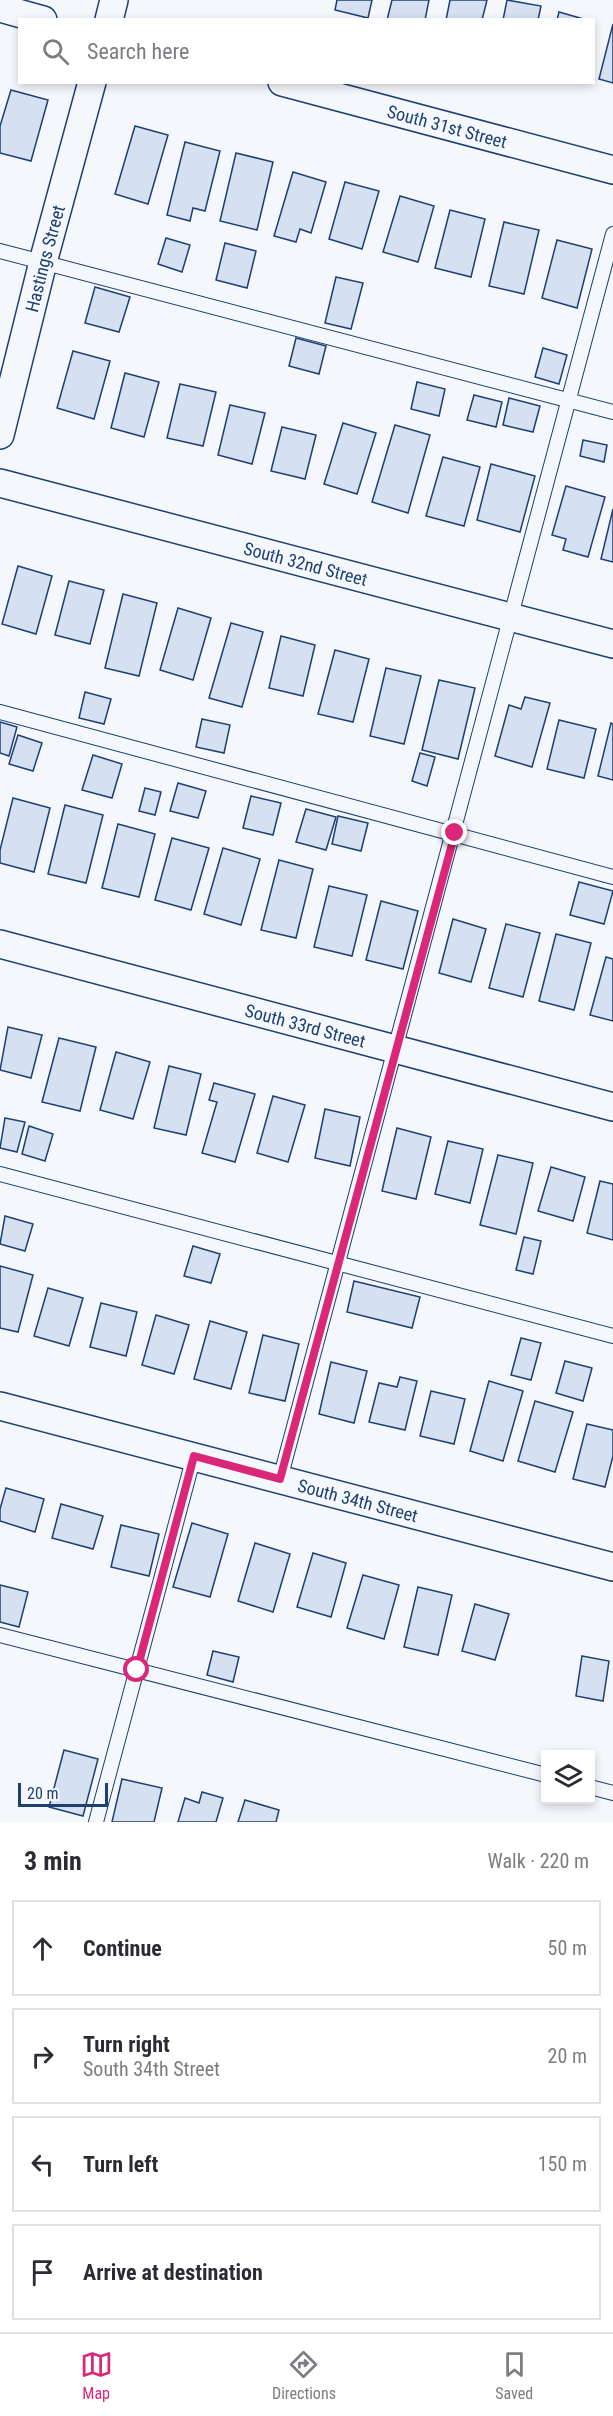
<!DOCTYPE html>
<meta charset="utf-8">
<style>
:root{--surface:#fff;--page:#f7f7f7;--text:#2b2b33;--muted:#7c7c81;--line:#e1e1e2;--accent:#db2777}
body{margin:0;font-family:"Roboto Condensed",sans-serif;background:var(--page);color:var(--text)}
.controls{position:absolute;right:18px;bottom:18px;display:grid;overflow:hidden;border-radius:0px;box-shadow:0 3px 9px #0003}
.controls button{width:54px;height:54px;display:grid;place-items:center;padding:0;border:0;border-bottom:2px solid var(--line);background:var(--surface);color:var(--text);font:30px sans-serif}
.scale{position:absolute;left:18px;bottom:15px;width:90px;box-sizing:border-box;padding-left:6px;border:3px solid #1d3f73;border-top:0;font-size:16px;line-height:21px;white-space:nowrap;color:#1d3f73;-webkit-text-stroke:4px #f4f7fb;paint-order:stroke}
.stop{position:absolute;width:18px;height:18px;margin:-14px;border:4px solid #db2777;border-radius:50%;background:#fff}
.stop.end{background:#db2777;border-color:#fff;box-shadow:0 2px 6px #0008}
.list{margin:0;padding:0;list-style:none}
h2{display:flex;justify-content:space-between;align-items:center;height:78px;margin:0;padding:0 24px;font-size:26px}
h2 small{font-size:20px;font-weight:400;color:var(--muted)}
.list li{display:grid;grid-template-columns:39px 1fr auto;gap:18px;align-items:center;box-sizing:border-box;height:96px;margin:0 12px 12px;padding:0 12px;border:2px solid var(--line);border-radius:0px}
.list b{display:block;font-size:22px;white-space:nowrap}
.list p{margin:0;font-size:20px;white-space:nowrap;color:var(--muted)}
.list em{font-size:20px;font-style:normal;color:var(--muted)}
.icon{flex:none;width:33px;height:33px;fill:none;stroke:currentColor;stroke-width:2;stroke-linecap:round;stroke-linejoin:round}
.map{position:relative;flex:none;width:613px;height:1822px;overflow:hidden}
.search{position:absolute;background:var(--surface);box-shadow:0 3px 9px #0003;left:18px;right:18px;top:18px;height:66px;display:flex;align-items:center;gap:15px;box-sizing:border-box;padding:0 21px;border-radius:0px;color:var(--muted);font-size:22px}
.sheet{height:510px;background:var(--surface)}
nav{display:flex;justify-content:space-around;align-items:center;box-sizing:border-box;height:84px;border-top:2px solid var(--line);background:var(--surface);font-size:16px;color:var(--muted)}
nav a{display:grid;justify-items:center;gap:3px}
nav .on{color:var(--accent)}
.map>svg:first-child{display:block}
.building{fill:#d5e0f0;stroke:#1d3f73;stroke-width:1.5}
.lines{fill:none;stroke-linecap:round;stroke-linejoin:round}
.lane-casing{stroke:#1d3f73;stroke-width:16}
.street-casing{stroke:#1d3f73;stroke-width:30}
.lane{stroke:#f4f7fb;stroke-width:14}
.street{stroke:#f4f7fb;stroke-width:27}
.route{stroke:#db2777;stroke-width:8}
.labels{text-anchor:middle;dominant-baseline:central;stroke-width:4.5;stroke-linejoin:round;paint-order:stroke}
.street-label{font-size:18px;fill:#1d3f73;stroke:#f4f7fb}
</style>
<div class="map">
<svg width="613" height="1822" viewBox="0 0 613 1822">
<rect width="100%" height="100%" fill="#f4f7fb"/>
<g class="building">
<polygon points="337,0 372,0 368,18 335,10"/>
<polygon points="392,0 429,0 425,20 387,20"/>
<polygon points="450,0 487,0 482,20 446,20"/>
<polygon points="507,0 541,6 538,20 503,20"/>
<polygon points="559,12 587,20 557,20"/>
<polygon points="613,24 613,83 599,79"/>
<polygon points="11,90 48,100 31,161 0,153 0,126"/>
<polygon points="135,126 168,135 148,204 115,194"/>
<polygon points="185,142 220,151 205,211 193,208 190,221 167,215"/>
<polygon points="236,153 273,162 257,230 220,221"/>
<polygon points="293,172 326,182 311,233 300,229 296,242 274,236"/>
<polygon points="345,182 379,191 362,249 329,239"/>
<polygon points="400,196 434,206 418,262 383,252"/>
<polygon points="450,210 485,219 471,277 435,268"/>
<polygon points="504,222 539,230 524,294 489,286"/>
<polygon points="166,238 190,245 182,272 158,264"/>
<polygon points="557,240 592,249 577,308 542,298"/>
<polygon points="225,243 256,251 247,288 216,280"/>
<polygon points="336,277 363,283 351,329 325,323"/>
<polygon points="95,287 130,297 119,332 85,323"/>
<polygon points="296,338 326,346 319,374 289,366"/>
<polygon points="543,348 567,355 559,384 535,377"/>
<polygon points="73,351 110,361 94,419 57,408"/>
<polygon points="125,373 159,382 144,437 111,428"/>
<polygon points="417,382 445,389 439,416 411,409"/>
<polygon points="180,384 216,392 203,446 167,438"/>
<polygon points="474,395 502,402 496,427 467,420"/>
<polygon points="509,398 540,406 533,432 503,425"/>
<polygon points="230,405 265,413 252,464 218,455"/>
<polygon points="343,423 376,433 357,494 324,484"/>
<polygon points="395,425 430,435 408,513 372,502"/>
<polygon points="282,427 316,435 305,479 271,471"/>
<polygon points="583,440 607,445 604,462 580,456"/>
<polygon points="443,457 480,467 464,526 426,516"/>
<polygon points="491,464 535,476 520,532 477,520"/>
<polygon points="566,486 605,497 588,557 563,550 566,539 552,535"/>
<polygon points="613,509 613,562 601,559"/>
<polygon points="18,566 52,576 36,634 2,624"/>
<polygon points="69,581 104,590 90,644 55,635"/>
<polygon points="123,594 157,603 139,676 105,668"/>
<polygon points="178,608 211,618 193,680 160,670"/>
<polygon points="231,623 263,632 242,707 209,698"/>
<polygon points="281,636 315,645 303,696 269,688"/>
<polygon points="335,650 369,659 353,722 318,714"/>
<polygon points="386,668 421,676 404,744 370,736"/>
<polygon points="439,680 475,688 458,759 422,750"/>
<polygon points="85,692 111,699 104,724 79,718"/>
<polygon points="525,697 550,703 532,767 495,756 509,705 521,709"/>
<polygon points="202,719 230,725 224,753 196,747"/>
<polygon points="559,720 596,729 584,778 547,769"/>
<polygon points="0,722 17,727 9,756 0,753"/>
<polygon points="611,723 613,724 613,780 598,776"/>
<polygon points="18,735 42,743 33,771 9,764"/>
<polygon points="420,753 435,757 427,786 412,781"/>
<polygon points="93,755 122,764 112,798 82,790"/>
<polygon points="178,783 206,791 198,818 170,811"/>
<polygon points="145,788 161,792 155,815 139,811"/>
<polygon points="251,796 281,803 273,835 243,828"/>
<polygon points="13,798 50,808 34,872 0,863 0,850"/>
<polygon points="65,805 103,815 86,883 48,874"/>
<polygon points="306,809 336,817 326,850 296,842"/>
<polygon points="338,816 368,823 361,851 332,844"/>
<polygon points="118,824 155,834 139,897 102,888"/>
<polygon points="172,838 209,848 191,910 155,900"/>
<polygon points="223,848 260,859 241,925 204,914"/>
<polygon points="279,860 313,869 296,938 261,930"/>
<polygon points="579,882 613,891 604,924 570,915"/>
<polygon points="329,886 367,895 352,956 314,947"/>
<polygon points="381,901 418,911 403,969 366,960"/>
<polygon points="453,919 486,929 471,982 439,973"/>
<polygon points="506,924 540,933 523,997 489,988"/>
<polygon points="556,934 591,943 574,1010 539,1001"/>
<polygon points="606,957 613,959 613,1021 590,1015"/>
<polygon points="8,1027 42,1035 31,1078 0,1070"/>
<polygon points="59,1038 96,1047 80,1111 42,1102"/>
<polygon points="116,1052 150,1062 133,1119 100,1110"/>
<polygon points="169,1066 201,1074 186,1135 154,1128"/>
<polygon points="214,1083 255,1094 235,1162 202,1153 217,1102 209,1100"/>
<polygon points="273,1096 305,1105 288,1162 257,1153"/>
<polygon points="325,1109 360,1117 350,1166 315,1158"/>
<polygon points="5,1118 25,1122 17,1152 0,1148"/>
<polygon points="29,1126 53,1134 45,1161 22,1154"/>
<polygon points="397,1128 431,1137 416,1199 382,1191"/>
<polygon points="448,1141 483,1149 470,1203 435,1194"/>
<polygon points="498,1155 533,1163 516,1234 480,1225"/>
<polygon points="551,1167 585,1177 573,1221 538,1211"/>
<polygon points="600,1181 613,1184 613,1240 587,1233"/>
<polygon points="5,1216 33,1224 25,1251 0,1244"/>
<polygon points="524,1237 541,1241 533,1274 516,1270"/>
<polygon points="193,1246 220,1254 211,1283 184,1276"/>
<polygon points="0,1266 33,1275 18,1332 0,1328"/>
<polygon points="354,1281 420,1297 412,1328 347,1312"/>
<polygon points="48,1288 83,1298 69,1346 34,1336"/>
<polygon points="101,1303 137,1312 126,1356 90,1347"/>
<polygon points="156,1315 189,1325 174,1374 142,1365"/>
<polygon points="210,1321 247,1332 231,1389 194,1379"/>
<polygon points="263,1335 299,1344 285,1401 249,1393"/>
<polygon points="521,1338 541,1343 531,1380 511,1375"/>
<polygon points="565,1361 592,1368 583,1401 556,1393"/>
<polygon points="331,1362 367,1371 354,1423 319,1414"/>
<polygon points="400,1377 417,1381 405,1430 369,1422 379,1383 397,1387"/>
<polygon points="489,1381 523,1391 503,1461 470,1451"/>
<polygon points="431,1391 465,1399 454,1444 420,1436"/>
<polygon points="535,1401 573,1412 555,1472 518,1461"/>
<polygon points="587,1424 613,1430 613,1456 605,1487 573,1479"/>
<polygon points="6,1488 44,1499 35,1532 0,1521 0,1509"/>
<polygon points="61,1504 103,1516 93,1549 52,1538"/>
<polygon points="192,1523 228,1534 210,1597 173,1587"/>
<polygon points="121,1525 159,1534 149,1576 111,1567"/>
<polygon points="255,1543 290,1554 273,1612 238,1601"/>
<polygon points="313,1553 346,1563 331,1617 297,1607"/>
<polygon points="363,1575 399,1585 384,1639 347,1628"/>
<polygon points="0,1585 28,1592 19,1627 0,1622"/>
<polygon points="418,1587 452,1595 438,1655 404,1647"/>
<polygon points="475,1604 509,1614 495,1660 462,1651"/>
<polygon points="213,1651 239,1657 233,1682 207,1675"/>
<polygon points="582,1656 609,1661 603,1701 576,1696"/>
<polygon points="64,1750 98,1759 83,1816 49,1807"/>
<polygon points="122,1779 162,1788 154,1822 112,1822"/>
<polygon points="202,1792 223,1798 216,1822 178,1822 185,1798 199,1803"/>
<polygon points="245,1800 279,1810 276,1822 238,1822"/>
</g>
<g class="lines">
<g class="lane-casing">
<g id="lane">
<polyline points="0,251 613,412"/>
<polyline points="0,712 613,877"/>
<polyline points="0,1174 613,1336"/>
<polyline points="280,1479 613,234"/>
<polyline points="0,1635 546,1775"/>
<polyline points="590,1787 613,1793"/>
<polyline points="96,1822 194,1456"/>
</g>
</g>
<g class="street-casing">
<g id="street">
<polyline points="0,8 43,20"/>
<polyline points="109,20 114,0"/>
<path id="s1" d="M282 82 613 170"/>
<path id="s2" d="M0 435 43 262 92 82"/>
<path id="s3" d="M0 483 613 644"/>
<path id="s4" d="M0 944 613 1107"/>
<path id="s5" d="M0 1406 613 1567"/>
</g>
</g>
<use href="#lane" class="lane"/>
<use href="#street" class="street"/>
</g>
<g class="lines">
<polyline class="route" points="137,1670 194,1456 280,1479 455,833"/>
</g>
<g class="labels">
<g class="street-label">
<text stroke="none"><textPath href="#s1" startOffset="171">South 31st Street</textPath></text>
<text stroke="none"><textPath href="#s2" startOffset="182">Hastings Street</textPath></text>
<text stroke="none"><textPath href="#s3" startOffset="316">South 32nd Street</textPath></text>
<text stroke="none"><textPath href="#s4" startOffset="316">South 33rd Street</textPath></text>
<text stroke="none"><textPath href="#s5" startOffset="370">South 34th Street</textPath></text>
</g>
</g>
</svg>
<div class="controls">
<button><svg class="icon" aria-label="layers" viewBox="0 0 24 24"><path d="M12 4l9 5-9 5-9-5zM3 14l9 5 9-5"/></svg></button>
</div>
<div class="scale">20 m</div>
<div class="stop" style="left:137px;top:1670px"></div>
<div class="stop end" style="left:455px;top:833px"></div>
<div class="search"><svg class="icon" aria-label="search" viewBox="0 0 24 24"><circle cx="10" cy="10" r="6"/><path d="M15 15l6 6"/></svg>Search here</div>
</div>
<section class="sheet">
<h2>3 min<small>Walk · 220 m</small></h2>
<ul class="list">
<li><svg class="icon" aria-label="ahead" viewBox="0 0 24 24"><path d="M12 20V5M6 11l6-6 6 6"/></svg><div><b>Continue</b></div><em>50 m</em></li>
<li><svg class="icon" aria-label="right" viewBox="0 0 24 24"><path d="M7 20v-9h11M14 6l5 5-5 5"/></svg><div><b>Turn right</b><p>South 34th Street</p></div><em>20 m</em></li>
<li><svg class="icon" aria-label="left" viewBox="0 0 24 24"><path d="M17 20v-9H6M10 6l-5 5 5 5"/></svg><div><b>Turn left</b></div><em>150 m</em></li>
<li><svg class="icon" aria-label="arrive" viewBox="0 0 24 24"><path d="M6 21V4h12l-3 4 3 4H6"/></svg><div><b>Arrive at destination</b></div></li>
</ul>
</section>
<nav>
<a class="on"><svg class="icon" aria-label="map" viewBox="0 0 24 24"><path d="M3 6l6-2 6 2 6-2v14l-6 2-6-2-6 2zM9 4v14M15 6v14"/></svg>Map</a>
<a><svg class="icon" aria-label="directions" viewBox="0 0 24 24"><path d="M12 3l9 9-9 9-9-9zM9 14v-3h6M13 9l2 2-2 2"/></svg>Directions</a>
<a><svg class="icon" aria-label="saved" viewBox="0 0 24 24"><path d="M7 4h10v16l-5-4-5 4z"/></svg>Saved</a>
</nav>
